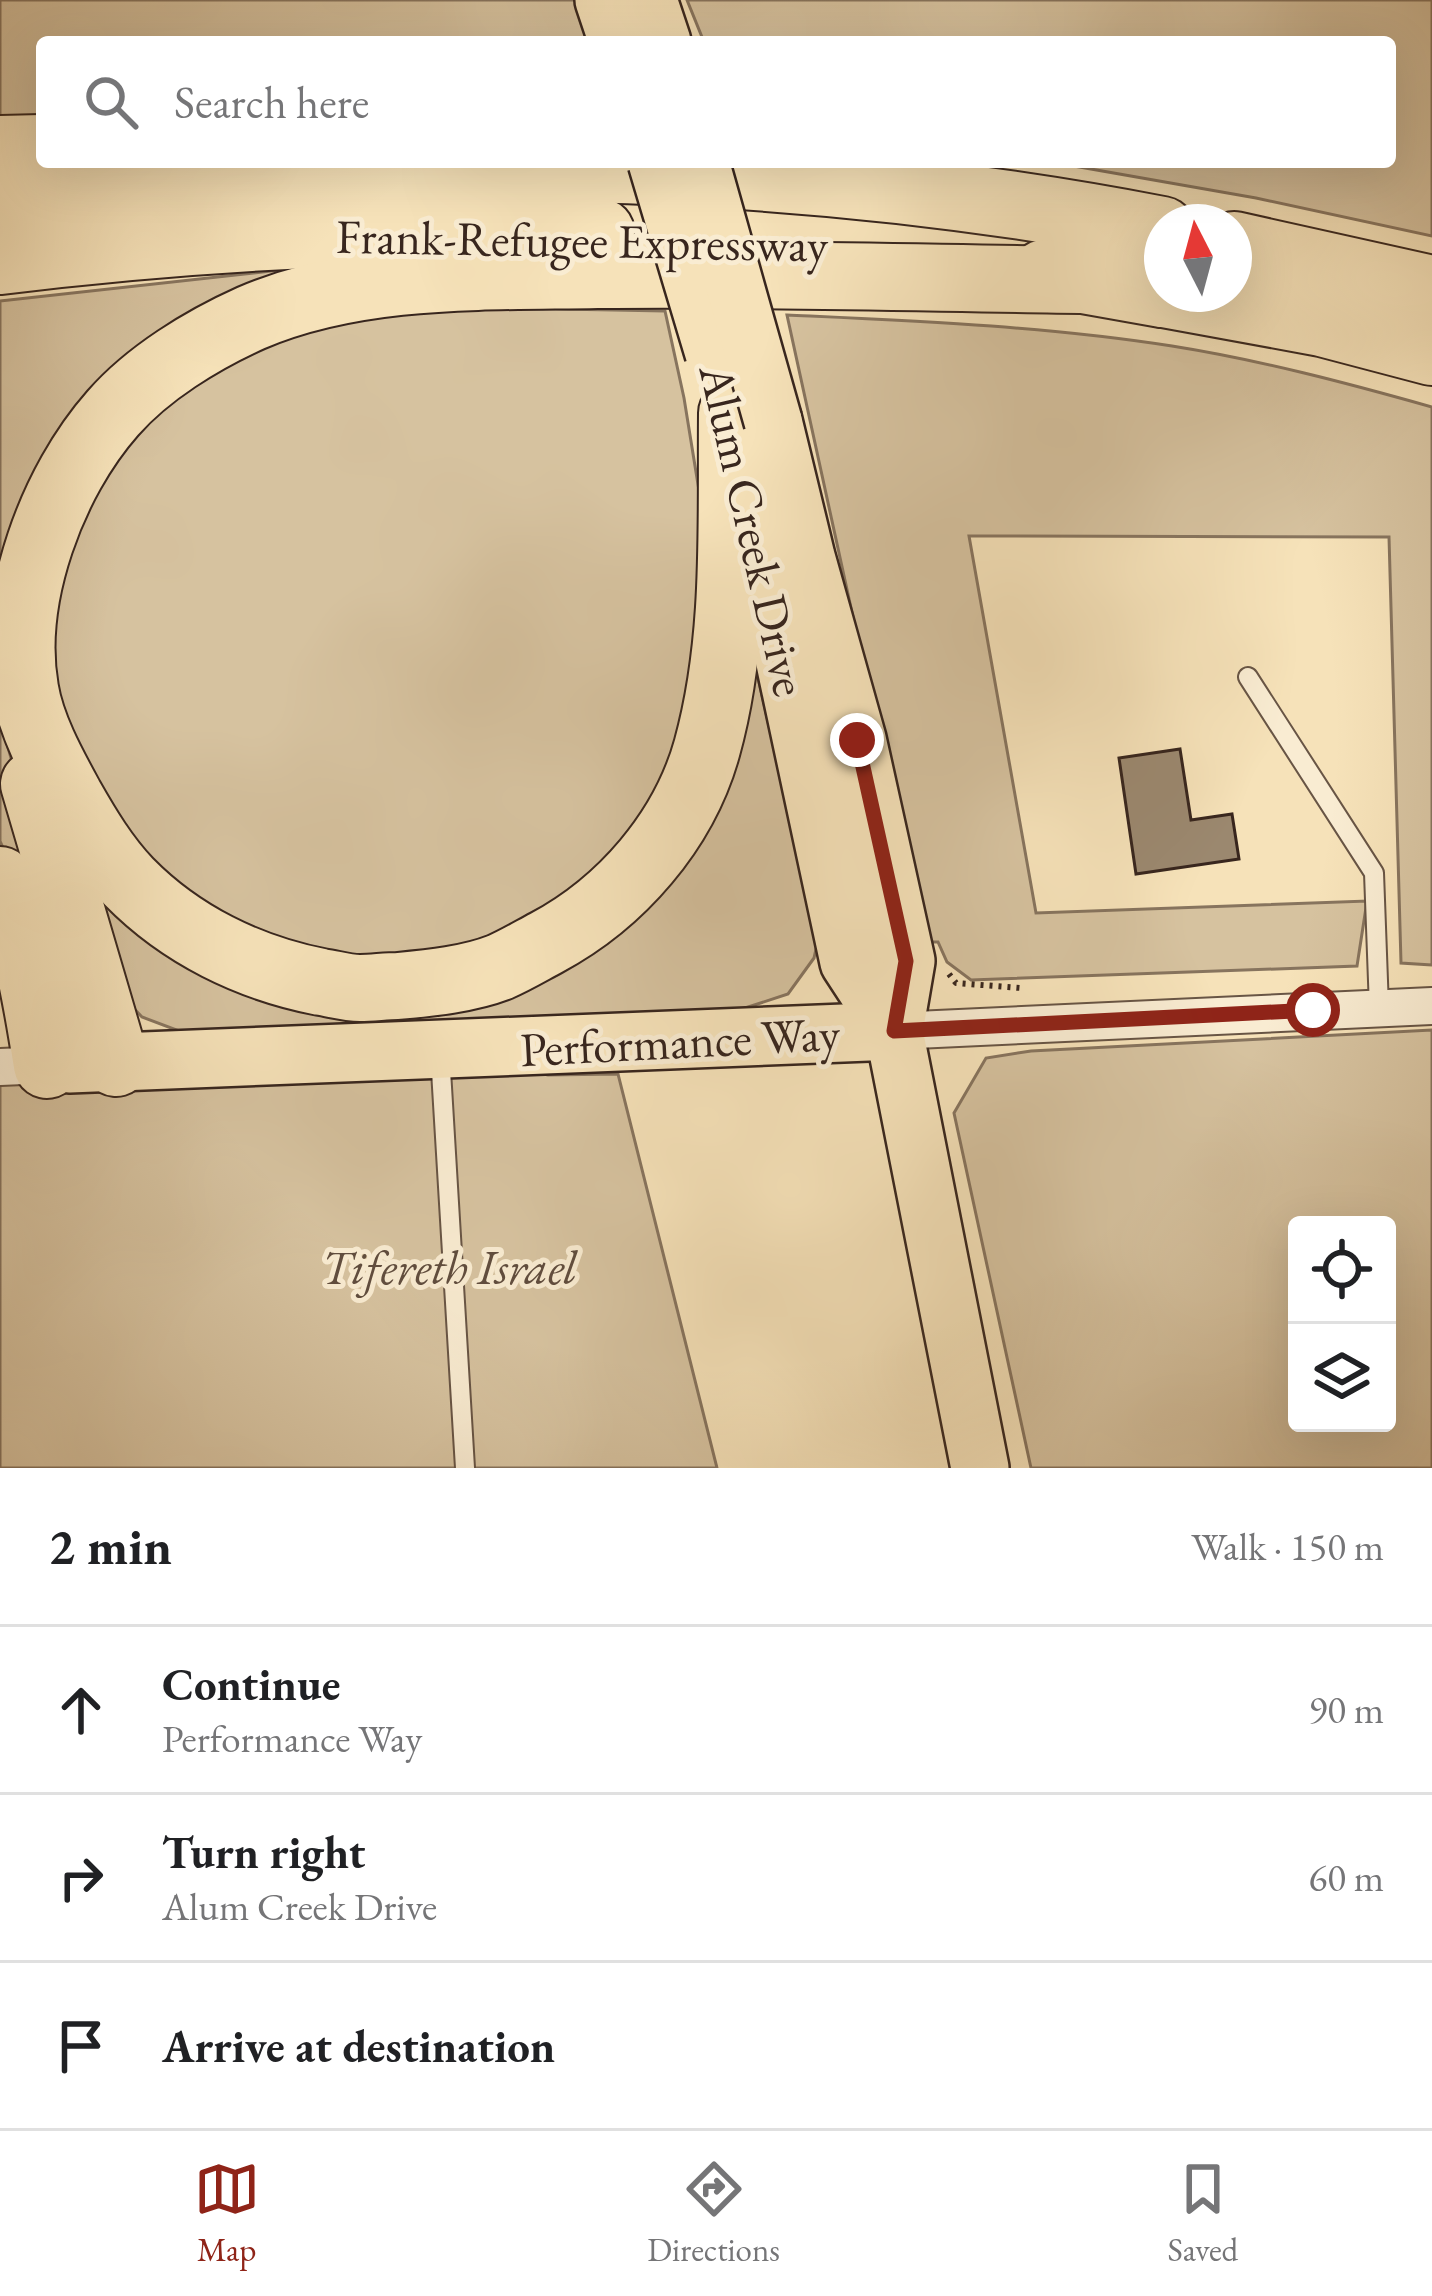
<!DOCTYPE html>
<meta charset="utf-8">
<style>
:root{--surface:#fff;--page:#f6f6f6;--text:#202124;--muted:#757577;--line:#e0e0e0;--accent:#8f2418}
body{margin:0;font-family:"EB Garamond",serif;background:var(--page);color:var(--text)}
.controls{position:absolute;right:36px;bottom:36px;display:grid;overflow:hidden;border-radius:12px;box-shadow:0 12px 48px #0002}
.controls button{width:108px;height:108px;display:grid;place-items:center;padding:0;border:0;border-bottom:3px solid var(--line);background:var(--surface);color:var(--text);font:60px sans-serif}
.compass{position:absolute;left:1144px;top:204px;width:108px;height:108px;border-radius:50%;background:var(--surface);box-shadow:0 12px 48px #0002;rotate:354deg}
.stop{position:absolute;width:36px;height:36px;margin:-27px;border:9px solid #8f2418;border-radius:50%;background:#fff}
.stop.end{background:#8f2418;border-color:#fff;box-shadow:0 3px 12px #0008}
.list{margin:0;padding:0;list-style:none}
h2{display:flex;justify-content:space-between;align-items:center;height:156px;margin:0;padding:0 48px;font-size:51px}
h2 small{font-size:39px;font-weight:400;color:var(--muted)}
.list li{display:grid;grid-template-columns:78px 1fr auto;gap:36px;align-items:center;box-sizing:border-box;height:168px;padding:0 48px;border-top:3px solid var(--line)}
.list b{display:block;font-size:45px;white-space:nowrap}
.list p{margin:0;font-size:39px;white-space:nowrap;color:var(--muted)}
.list em{font-size:39px;font-style:normal;color:var(--muted)}
.icon{flex:none;width:66px;height:66px;fill:none;stroke:currentColor;stroke-width:2;stroke-linecap:round;stroke-linejoin:round}
.map{position:relative;flex:none;width:1432px;height:1468px;overflow:hidden}
.search{position:absolute;background:var(--surface);box-shadow:0 12px 48px #0002;left:36px;right:36px;top:36px;height:132px;display:flex;align-items:center;gap:30px;box-sizing:border-box;padding:0 42px;border-radius:12px;color:var(--muted);font-size:45px}
.sheet{height:660px;background:var(--surface)}
nav{display:flex;justify-content:space-around;align-items:center;box-sizing:border-box;height:168px;border-top:3px solid var(--line);background:var(--surface);font-size:33px;color:var(--muted)}
nav a{display:grid;justify-items:center;gap:6px}
nav .on{color:var(--accent)}
.map>svg:first-child{display:block}
.green{fill:#d6c29f;stroke:#87745e;stroke-width:3;fill-rule:evenodd}
.building{fill:#9b886f;stroke:#38261e;stroke-width:3}
.lines{fill:none;stroke-linecap:round;stroke-linejoin:round}
.service-casing{stroke:#685545;stroke-width:22}
.minor-casing{stroke:#685545;stroke-width:40}
.primary-casing{stroke:#38261e;stroke-width:62}
.motorway-casing{stroke:#38261e;stroke-width:70}
.path{stroke:#38261e;stroke-width:6;stroke-dasharray:3 6;stroke-linecap:butt}
.service{stroke:#f9ecd2;stroke-width:18}
.minor{stroke:#f9ecd2;stroke-width:36}
.primary{stroke:#f6e2b9;stroke-width:57}
.motorway{stroke:#f6e2b9;stroke-width:66}
.primary-bridge-casing{stroke:#38261e;stroke-width:62;stroke-linecap:butt}
.primary-bridge{stroke:#f6e2b9;stroke-width:57}
.route{stroke:#8f2418;stroke-width:15}
.labels{text-anchor:middle;dominant-baseline:central;stroke-width:10;stroke-linejoin:round;paint-order:stroke}
.street-label{font-size:48px;fill:#38261e;stroke:#f9ecd2}
.park-label{font-size:48px;font-style:italic;fill:#604d3e;stroke:#f9ecd2}
</style>
<div class="map">
<svg width="1432" height="1468" viewBox="0 0 1432 1468">
<rect width="100%" height="100%" fill="#f6e2b9"/>
<filter id="stains"><feTurbulence type="fractalNoise" baseFrequency=".00167" numOctaves="4"/><feColorMatrix values="0 0 0 0 .2 0 0 0 0 .09 0 0 0 0 .02 0 0 0 .5 -.17"/></filter>
<radialGradient id="worn" r=".72"><stop offset=".6" stop-color="#630" stop-opacity="0"/><stop offset="1" stop-color="#630" stop-opacity=".3"/></radialGradient>
<g class="green">
<polygon points="0,0 580,0 593,42 42,42 42,122 0,122"/>
<polygon points="687,0 1432,0 1432,236 1256,198 1051,162 1390,162 1390,42 704,42"/>
<polygon points="318,269 167,342 1,677 7,744 76,986 74,1005 0,841 0,301 271,271"/>
<polygon points="504,308 665,311 684,398 707,540 697,703 627,850 537,924 390,966 229,931 110,831 55,691 52,615 89,485 185,377 273,331 357,316"/>
<path d="M787 315C916 321 1044 326 1172 346 1260 360 1347 383 1432 407V965L1401 963 1389 537 969 536 1036 913 1367 901 1357 966 971 980 947 962 938 942H924Z"/>
<polygon points="750,643 818,940 814,958 788,994 742,1009 179,1031 142,1017 122,996 84,850 247,979 586,939"/>
<path d="M1432 1030V1468H1031L954 1113 986 1058 1031 1051ZM1297 1225H1387V1423H1297Z"/>
<polygon points="487,1062 548,1075 618,1074 717,1468 0,1468 0,1083"/>
</g>
<polygon class="building" points="1180,749 1191,820 1232,814 1239,859 1136,874 1119,758"/>
<g class="lines">
<g class="service-casing">
<g id="service">
<polyline points="1248,677 1374,873 1379,1008"/>
<polyline points="440,1054 465,1468"/>
</g>
</g>
<g class="minor-casing">
<g id="minor">
<polyline points="894,1031 1432,1006"/>
<polyline points="0,1067 47,1065"/>
</g>
</g>
<g class="primary-casing">
<g id="primary">
<polyline points="604,0 618,42"/>
<polyline points="648,0 662,42"/>
<polyline points="773,421 806,557 857,739 906,961 894,1031 980,1468"/>
<polyline points="748,489 849,962 894,1031"/>
<polyline points="69,1064 894,1031"/>
</g>
</g>
<g class="motorway-casing">
<g id="motorway">
<polyline points="0,149 42,148"/>
<path d="M0 199C385 152 780 156 1162 230"/>
<polyline points="1234,245 1432,289"/>
<path d="M0 261C200 236 400 227 601 232"/>
<polyline points="1044,273 1162,294"/>
<polyline points="1164,294 1322,323 1432,352"/>
<path d="M732 413C731 525 737 640 707 748 684 831 621 903 546 943 531 951 516 960 500 967 470 979 431 983 398 986 386 986 372 988 360 988 347 988 334 984 321 982 249 968 181 935 129 882 105 857 87 827 70 797 52 764 31 726 25 689 9 598 52 482 113 413 148 373 202 340 251 318 358 272 482 277 597 275 761 273 925 278 1089 280"/>
<polyline points="34,784 116,1063"/>
<path d="M0 880C27 939 37 1002 47 1065"/>
</g>
</g>
<polyline class="path" points="949,974 956,983 1021,988"/>
<use href="#service" class="service"/>
<use href="#minor" class="minor"/>
<use href="#primary" class="primary"/>
<use href="#motorway" class="motorway"/>
<g class="primary-bridge-casing">
<g id="primary-bridge">
<polyline points="657,162 714,353"/>
<polyline points="700,162 773,421"/>
</g>
</g>
<use href="#primary-bridge" class="primary-bridge"/>
</g>
<g class="lines">
<polyline class="route" points="857,740 906,961 894,1031 1313,1010"/>
</g>
<g class="labels">
<g class="street-label">
<text transform="translate(582 240) rotate(1)">Frank-Refugee Expressway</text>
<text transform="translate(754 530) rotate(77)">Alum Creek Drive</text>
<text transform="translate(680 1041) rotate(-3)">Performance Way</text>
</g>
<g class="park-label">
<text x="449" y="1267">Tifereth Israel</text>
</g>
</g>
<rect width="100%" height="100%" filter="url(#stains)"/>
<rect width="100%" height="100%" fill="url(#worn)"/>
</svg>
<div class="controls">
<button><svg class="icon" aria-label="locate" viewBox="0 0 24 24"><circle cx="12" cy="12" r="6"/><path d="M12 2v4M12 18v4M2 12h4M18 12h4"/></svg></button>
<button><svg class="icon" aria-label="layers" viewBox="0 0 24 24"><path d="M12 4l9 5-9 5-9-5zM3 14l9 5 9-5"/></svg></button>
</div>
<svg class="compass" viewBox="-18 -18 36 36"><path d="M0-13l5 13h-10z" fill="#e53935"/><path d="M0 13l5-13h-10z" fill="#757577"/></svg>
<div class="stop" style="left:1313px;top:1010px"></div>
<div class="stop end" style="left:857px;top:740px"></div>
<div class="search"><svg class="icon" aria-label="search" viewBox="0 0 24 24"><circle cx="10" cy="10" r="6"/><path d="M15 15l6 6"/></svg>Search here</div>
</div>
<section class="sheet">
<h2>2 min<small>Walk · 150 m</small></h2>
<ul class="list">
<li><svg class="icon" aria-label="ahead" viewBox="0 0 24 24"><path d="M12 20V5M6 11l6-6 6 6"/></svg><div><b>Continue</b><p>Performance Way</p></div><em>90 m</em></li>
<li><svg class="icon" aria-label="right" viewBox="0 0 24 24"><path d="M7 20v-9h11M14 6l5 5-5 5"/></svg><div><b>Turn right</b><p>Alum Creek Drive</p></div><em>60 m</em></li>
<li><svg class="icon" aria-label="arrive" viewBox="0 0 24 24"><path d="M6 21V4h12l-3 4 3 4H6"/></svg><div><b>Arrive at destination</b></div></li>
</ul>
</section>
<nav>
<a class="on"><svg class="icon" aria-label="map" viewBox="0 0 24 24"><path d="M3 6l6-2 6 2 6-2v14l-6 2-6-2-6 2zM9 4v14M15 6v14"/></svg>Map</a>
<a><svg class="icon" aria-label="directions" viewBox="0 0 24 24"><path d="M12 3l9 9-9 9-9-9zM9 14v-3h6M13 9l2 2-2 2"/></svg>Directions</a>
<a><svg class="icon" aria-label="saved" viewBox="0 0 24 24"><path d="M7 4h10v16l-5-4-5 4z"/></svg>Saved</a>
</nav>
